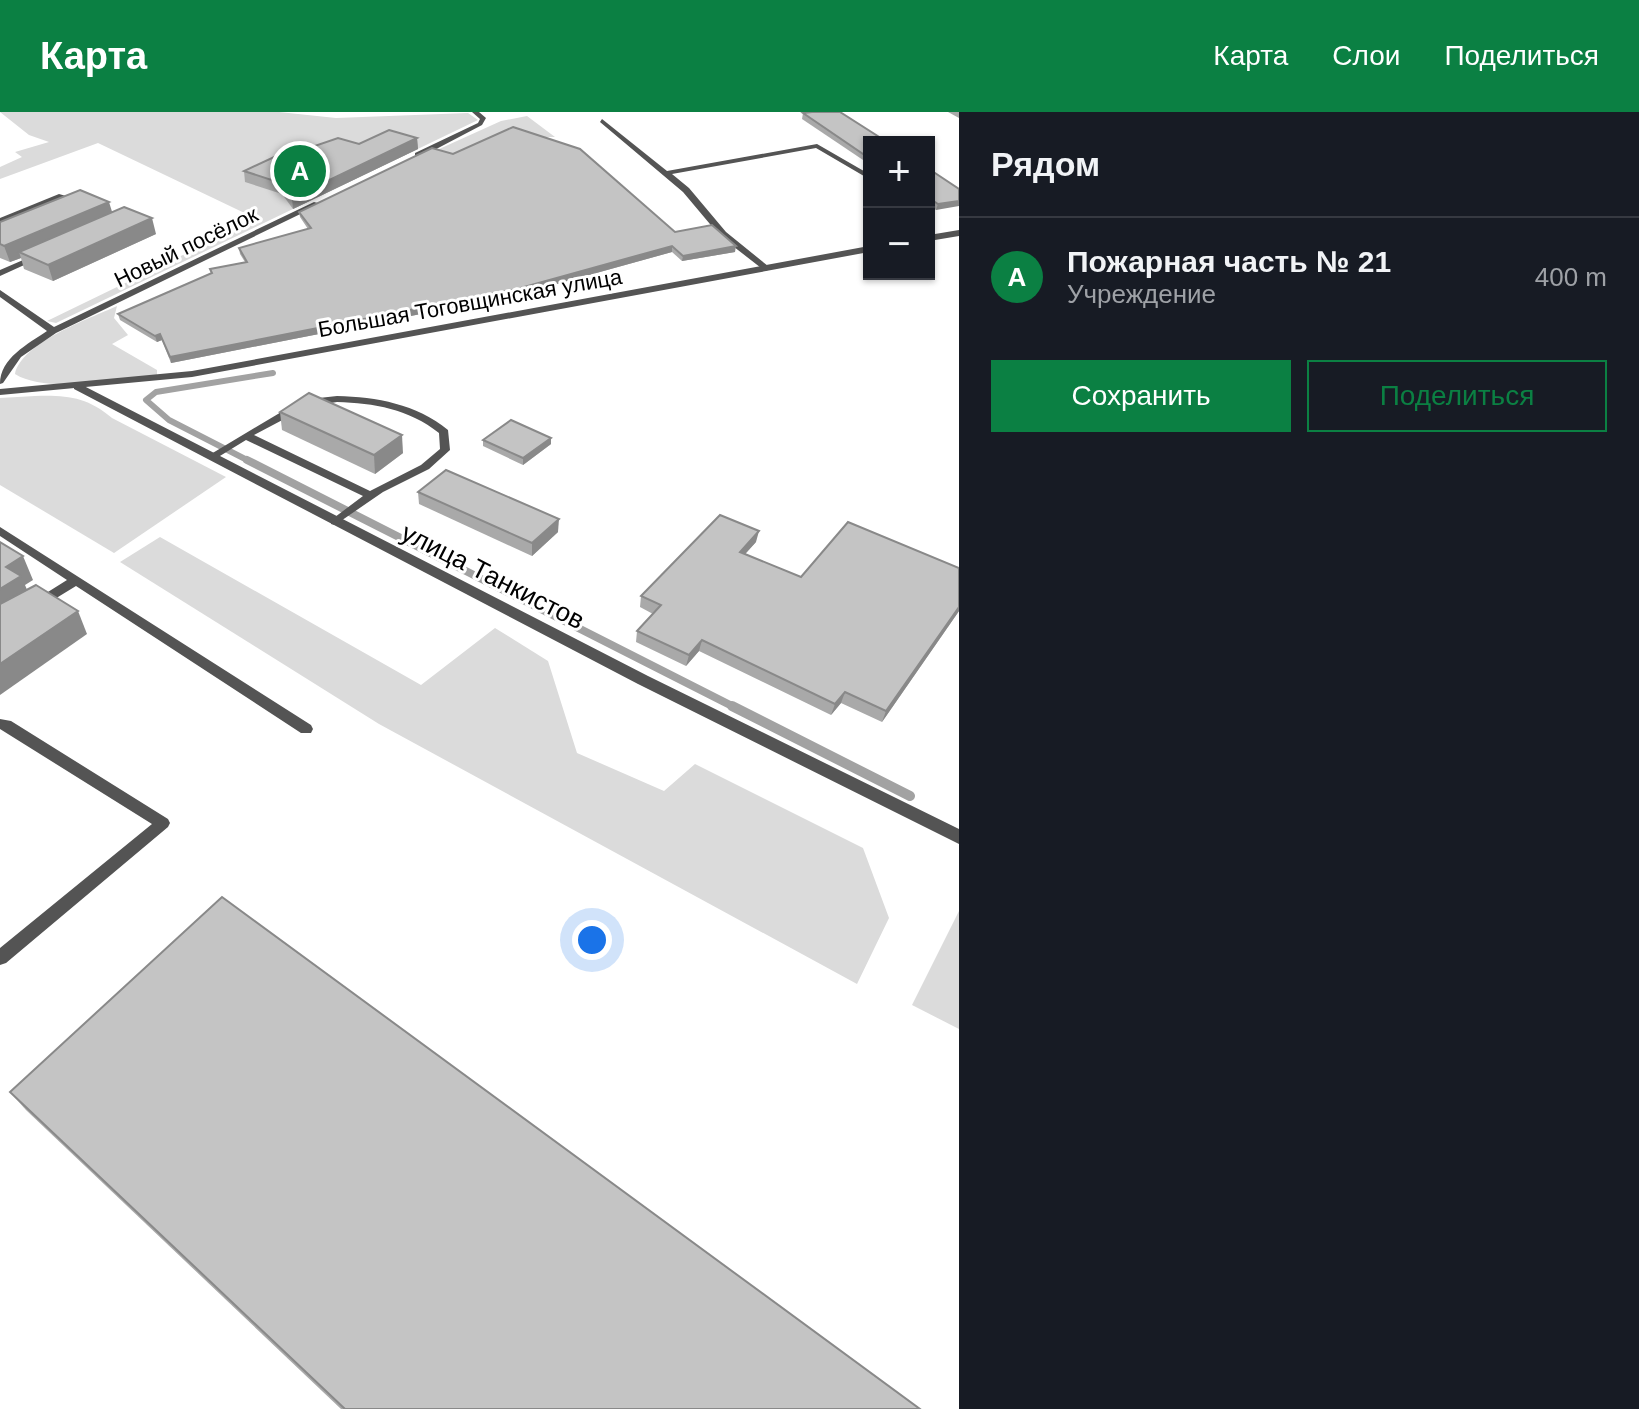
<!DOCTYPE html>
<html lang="ru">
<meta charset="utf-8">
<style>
:root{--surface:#171b24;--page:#242831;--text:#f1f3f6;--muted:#9ea1a6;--line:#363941;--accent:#0b8043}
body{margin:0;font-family:Helvetica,sans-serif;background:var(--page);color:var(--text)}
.controls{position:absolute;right:24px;top:24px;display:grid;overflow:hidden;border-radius:0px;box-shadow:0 2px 6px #0004}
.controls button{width:72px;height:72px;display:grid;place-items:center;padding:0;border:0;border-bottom:2px solid var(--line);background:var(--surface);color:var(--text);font:40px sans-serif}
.you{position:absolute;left:592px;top:828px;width:28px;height:28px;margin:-20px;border:6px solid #fff;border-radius:50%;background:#1a73e8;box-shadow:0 0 0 12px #1a73e833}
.badge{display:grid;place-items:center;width:52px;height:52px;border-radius:50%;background:var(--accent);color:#fff;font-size:26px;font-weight:700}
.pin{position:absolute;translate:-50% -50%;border:4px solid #fff;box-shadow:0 2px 8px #0006}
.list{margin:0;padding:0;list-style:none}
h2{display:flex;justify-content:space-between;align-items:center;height:104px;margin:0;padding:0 32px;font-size:34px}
h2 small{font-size:26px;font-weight:400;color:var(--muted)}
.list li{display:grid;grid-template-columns:52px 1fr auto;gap:24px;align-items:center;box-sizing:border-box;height:120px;padding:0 32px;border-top:2px solid var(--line)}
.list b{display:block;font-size:30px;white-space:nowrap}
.list p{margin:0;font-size:26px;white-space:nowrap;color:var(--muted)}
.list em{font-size:26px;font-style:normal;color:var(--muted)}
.actions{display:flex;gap:16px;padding:24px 32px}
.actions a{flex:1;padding:18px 0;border:2px solid var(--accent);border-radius:0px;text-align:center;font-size:28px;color:var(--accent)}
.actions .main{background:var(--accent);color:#fff}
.map{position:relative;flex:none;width:959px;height:1297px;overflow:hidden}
header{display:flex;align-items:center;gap:48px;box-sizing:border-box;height:112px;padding:0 40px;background:var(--accent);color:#fff}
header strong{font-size:38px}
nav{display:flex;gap:44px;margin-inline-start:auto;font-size:28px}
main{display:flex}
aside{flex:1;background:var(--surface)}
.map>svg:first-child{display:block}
.green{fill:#dbdbdb}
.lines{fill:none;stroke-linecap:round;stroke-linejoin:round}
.stream-far2{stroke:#a2a2a2;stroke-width:6}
.stream-far1{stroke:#a2a2a2;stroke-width:8}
.stream{stroke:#a2a2a2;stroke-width:10}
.service{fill:#545454;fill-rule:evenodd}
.minor{fill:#545454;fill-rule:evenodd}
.tertiary{fill:#545454;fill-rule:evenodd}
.wall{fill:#a9a9a9}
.shaded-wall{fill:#898989}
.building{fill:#c4c4c4;stroke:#898989;stroke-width:2}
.labels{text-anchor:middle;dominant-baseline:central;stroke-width:6;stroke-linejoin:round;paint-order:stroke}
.far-street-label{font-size:22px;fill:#000;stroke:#fff}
.street-label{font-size:26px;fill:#000;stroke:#fff}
</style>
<header>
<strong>Карта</strong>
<nav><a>Карта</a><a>Слои</a><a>Поделиться</a></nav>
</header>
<main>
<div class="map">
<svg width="959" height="1297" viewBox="0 0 959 1297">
<rect width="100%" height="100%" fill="#fff"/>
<g class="green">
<polygon points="0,0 279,0 336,6 468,1 478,8 56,211 47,209 257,107 98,31 0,67 0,55 22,45 15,40 49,30 29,23"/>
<polygon points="527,4 555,25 533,25 451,46 437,38 501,9"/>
<path d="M117 194 114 206 128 223 112 232 157 258V264C120 267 46 282 15 262 22 230 89 207 117 194Z"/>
<path d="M35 284C67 283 87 285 112 306L226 365 114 441 0 373V286Z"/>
<polygon points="160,425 421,573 495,516 548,549 577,641 664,679 695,652 863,736 889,806 857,872 379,612 120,450"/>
<polygon points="959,799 959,917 912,893"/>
</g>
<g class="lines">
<polyline class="stream-far2" points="251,350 169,308 146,288 156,280 273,261"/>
<polyline class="stream-far1" points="247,348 736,596"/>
<polyline class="stream" points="732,594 910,684"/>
<g class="service">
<polygon points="472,0 479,0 486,6 482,13 421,45 415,45 415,41 478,11 480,7"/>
<polygon points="602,7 667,59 817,32 869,62 869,67 816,36 672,62 689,76 726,120 768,154 768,158 765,159 720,124 683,80 600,10"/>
<polygon points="59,82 66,84 0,111 0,106"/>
<path d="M314 90 321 92 56 221 21 245 3 271 0 272C0 246 28 232 47 219L0 185V178L54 215Z"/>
<polygon points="37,142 44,144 0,164 0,158"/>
<path d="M337 284C377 285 416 292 448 318L450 338 429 357 383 380 335 413 331 412V408L363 384 246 328 215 347 211 348 206 345 288 296 319 286ZM337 290C374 291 409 297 439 321L440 337 421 353 370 379 254 323 307 295Z"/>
<polygon points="0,415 311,613 313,617 311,621 301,621 76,474 40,496 32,496 30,493 32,490 67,468 0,424"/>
<polygon points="0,607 11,609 168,707 170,711 168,715 6,851 0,853 0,836 152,712 0,617"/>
</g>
<polygon class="minor" points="74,273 82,273 648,564 959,717 959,732 638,572 74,277"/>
<g class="tertiary">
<polygon points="959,118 959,124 929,129 929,123"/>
<polygon points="869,134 869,140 192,265 0,283 0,277 192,259"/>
</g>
</g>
<g class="wall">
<polygon points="948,0 959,0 959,6"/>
<polygon points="803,1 869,30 869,52 802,7"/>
<polygon points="417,26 418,37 293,97 282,82 245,70 244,59 312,35 359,32"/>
<polygon points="929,57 959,77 936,98 929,93"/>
<polygon points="112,100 156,122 53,169 24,157 21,146 10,150 0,146 0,110"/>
<polygon points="299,100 675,120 735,140 682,149 672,140 517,183 171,251 162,228 157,230 120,208 118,202 211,161 210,157 245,150 240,142 239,136 308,117 300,105"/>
<polygon points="280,300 403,341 375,362 282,318"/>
<polygon points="551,326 551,332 523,353 483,334 483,328"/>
<polygon points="418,380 558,420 532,444 419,392"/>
<polygon points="756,430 745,442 801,465 959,456 959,499 882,610 841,591 831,603 699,539 686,554 636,530 637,519 653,502 640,495 641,484"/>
<polygon points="10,980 920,1297 341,1297 26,998"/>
</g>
<g class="shaded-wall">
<polygon points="417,26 418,37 293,97 292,86"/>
<polygon points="959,89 959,94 936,98 938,92"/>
<polygon points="109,90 114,106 19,140 21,146 10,150 4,134"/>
<polygon points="152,106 156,122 53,169 48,153"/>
<polygon points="672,134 672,140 517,183 171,251 170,245"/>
<polygon points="736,134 735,140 682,149 683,144"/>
<polygon points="160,222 162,228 157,230 155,224"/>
<polygon points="402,323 403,341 375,362 374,343"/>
<polygon points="551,326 551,332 523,353 523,346"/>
<polygon points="559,407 558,420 532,444 532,431"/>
<polygon points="759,419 756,430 737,451 740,440"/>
<polygon points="23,444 33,468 25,473 31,487 0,507 0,477 6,455"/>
<polygon points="959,495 959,499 882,610 886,599"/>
<polygon points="78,499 87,522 0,583 0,552"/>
<polygon points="702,528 699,539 686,554 689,543"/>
<polygon points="845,580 841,591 831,603 835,592"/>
</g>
<g class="building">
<polygon points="812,0 840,0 887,30 869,30 869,46 803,1"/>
<polygon points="513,15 580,37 675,120 712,113 736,134 683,144 672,134 517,177 170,245 160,222 155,224 118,202 212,161 210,157 247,150 239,136 311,116 299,100 432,36 453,42"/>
<polygon points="389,18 417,26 292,86 281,71 244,59 302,32 312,35 338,26 359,32"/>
<polygon points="929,57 959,77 959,89 938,92 929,86"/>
<polygon points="80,78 109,90 4,134 0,132 0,110"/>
<polygon points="124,95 152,106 48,153 19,140"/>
<polygon points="309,281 402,323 374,343 280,300"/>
<polygon points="511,308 551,326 523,346 483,328"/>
<polygon points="446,358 559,407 532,431 418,380"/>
<polygon points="720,403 759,419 740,440 801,465 848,410 959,456 959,495 886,599 845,580 835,592 702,528 689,543 637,519 661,493 641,484"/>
<polygon points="0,430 23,444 6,455 21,464 0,477"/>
<polygon points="36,473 78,499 0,552 0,492"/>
<polygon points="222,785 920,1297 345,1297 10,980"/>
</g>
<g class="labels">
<g class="far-street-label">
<text transform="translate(186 135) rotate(-26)">Новый посёлок</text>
<text transform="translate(470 191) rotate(-10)">Большая Тоговщинская улица</text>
</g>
<g class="street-label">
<text transform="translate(493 464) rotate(27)">улица Танкистов</text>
</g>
</g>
</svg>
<div class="controls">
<button>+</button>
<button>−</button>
</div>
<div class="you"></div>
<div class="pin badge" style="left:300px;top:59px">A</div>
</div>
<aside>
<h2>Рядом<small></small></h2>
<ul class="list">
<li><span class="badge">A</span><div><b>Пожарная часть № 21</b><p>Учреждение</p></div><em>400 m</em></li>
</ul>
<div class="actions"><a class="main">Сохранить</a><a>Поделиться</a></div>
</aside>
</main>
